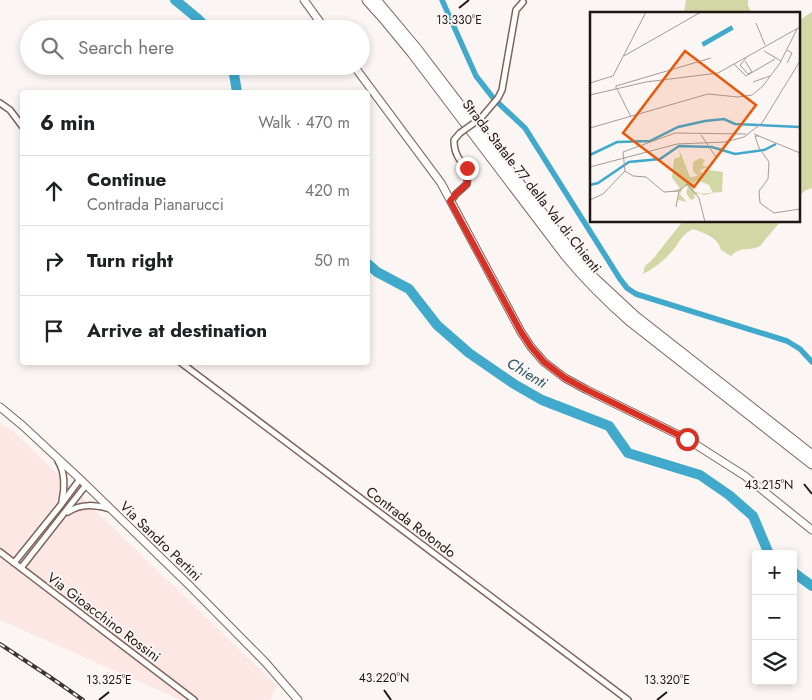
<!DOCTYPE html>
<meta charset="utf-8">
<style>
:root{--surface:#fff;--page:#f6f6f6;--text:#202124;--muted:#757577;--line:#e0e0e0}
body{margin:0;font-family:Jost,sans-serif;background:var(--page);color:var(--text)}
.controls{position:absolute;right:15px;bottom:15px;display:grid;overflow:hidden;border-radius:5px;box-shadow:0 2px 8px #0003}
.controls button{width:45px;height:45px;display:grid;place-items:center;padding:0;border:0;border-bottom:1px solid var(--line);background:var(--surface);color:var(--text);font:25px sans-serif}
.stop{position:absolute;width:15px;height:15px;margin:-11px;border:4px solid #d93025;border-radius:50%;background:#fff}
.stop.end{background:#d93025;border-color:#fff;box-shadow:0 1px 5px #0008}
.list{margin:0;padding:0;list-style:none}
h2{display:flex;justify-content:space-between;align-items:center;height:65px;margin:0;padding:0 20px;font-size:21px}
h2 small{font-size:16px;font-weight:400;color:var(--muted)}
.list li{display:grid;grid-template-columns:32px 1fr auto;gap:15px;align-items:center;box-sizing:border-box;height:70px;padding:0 20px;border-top:1px solid var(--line)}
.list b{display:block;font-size:19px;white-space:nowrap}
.list p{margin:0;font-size:16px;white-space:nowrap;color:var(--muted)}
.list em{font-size:16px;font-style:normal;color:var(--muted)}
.icon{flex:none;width:28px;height:28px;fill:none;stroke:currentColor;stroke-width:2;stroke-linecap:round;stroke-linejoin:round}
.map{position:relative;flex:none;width:812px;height:700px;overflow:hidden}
.search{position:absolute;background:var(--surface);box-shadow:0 2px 8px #0003;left:20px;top:20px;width:350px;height:55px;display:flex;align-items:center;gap:12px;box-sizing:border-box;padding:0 18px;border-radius:28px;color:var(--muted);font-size:19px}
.panel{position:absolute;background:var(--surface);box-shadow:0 2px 8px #0003;left:20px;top:90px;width:350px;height:275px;border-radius:5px}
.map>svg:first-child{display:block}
.commercial{fill:#fce7e4}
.green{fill:#d3d7a6}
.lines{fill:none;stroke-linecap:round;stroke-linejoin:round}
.canal{stroke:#40a9cc;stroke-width:5.5}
.river{stroke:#40a9cc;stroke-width:10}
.street-casing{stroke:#7e655b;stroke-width:8}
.secondary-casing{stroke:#7e655b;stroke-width:9}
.highway-casing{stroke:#7e655b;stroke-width:11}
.street{stroke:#fff;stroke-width:5}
.secondary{stroke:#fff;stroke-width:7}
.highway{stroke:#fff;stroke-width:9}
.rail-casing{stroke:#3c3430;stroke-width:4}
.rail{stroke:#fbf5f3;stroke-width:2;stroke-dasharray:5.5;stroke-linecap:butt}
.street-bridge-casing{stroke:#7e655b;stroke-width:8;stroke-linecap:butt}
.street-bridge{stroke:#fff;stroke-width:5}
.route{stroke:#d93025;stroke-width:6}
.ticks{fill:none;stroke:#201713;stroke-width:2}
.labels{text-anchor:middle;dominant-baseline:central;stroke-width:4;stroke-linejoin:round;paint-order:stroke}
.street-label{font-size:14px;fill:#201713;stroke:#fbf5f3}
.water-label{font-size:15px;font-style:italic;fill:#285564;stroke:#fbf5f3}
.inset-river{fill:none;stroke:#40a9cc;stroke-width:2.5}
.inset-road{fill:none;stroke:#a39c99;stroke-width:1}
.view{fill:#e8590c;fill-opacity:0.15;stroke:#e8590c;stroke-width:2.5}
.inset-edge{fill:none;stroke:#201713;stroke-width:2.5}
.ticks-label{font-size:12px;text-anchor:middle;fill:#201713;stroke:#fbf5f3;stroke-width:4;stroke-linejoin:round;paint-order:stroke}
</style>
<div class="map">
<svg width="812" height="700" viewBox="0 0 812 700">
<rect width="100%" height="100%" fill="#fbf5f3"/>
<polygon class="commercial" points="0,423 14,432 277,686 270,700 181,700 0,620"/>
<g class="green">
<polygon points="686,0 748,0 748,5 752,14 689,14 690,10 684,12"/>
<polygon points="812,12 812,188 806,190 798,197 798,21"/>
<path d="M683 221H781L760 246C749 252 742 245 731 256L721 250C718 237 704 233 693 229 682 234 681 240 674 249 665 260 655 268 643 274L645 266 652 260Z"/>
</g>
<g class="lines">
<polyline class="canal" points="442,0 476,76 494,99 525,128 620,279 627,288 636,294 787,341 800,349 812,362"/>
<g class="river">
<polyline points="175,0 197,18 208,29"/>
<polyline points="231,66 234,74 237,92"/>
<polyline points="368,264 377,272 409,289 437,325 469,353 514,384 542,400 609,426 628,453 700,475 729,495 753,516 769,554"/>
<polyline points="793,572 812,586"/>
</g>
<g class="street-casing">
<g id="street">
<polyline points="0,103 10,110 22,126"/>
<polyline points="481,118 498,98 502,90 516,10 523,2"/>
<path d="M451 201 456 194 467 184C470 162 458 165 455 149 454 146 454 143 454 140L460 133"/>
<polyline points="180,362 628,700"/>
<path d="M58 461C65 472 65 488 62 501"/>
<path d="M68 512C82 503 95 505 110 509"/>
<polyline points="0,552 194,700"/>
<polyline points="14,563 60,506 80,479"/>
<polyline points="21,568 86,485"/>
</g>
</g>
<g class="secondary-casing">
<g id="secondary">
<polyline points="304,0 325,29"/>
<polyline points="354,66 441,183 521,332 531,347 544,362 565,378 587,390 687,439 745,476 812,530"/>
<polyline points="0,407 23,426 80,479 189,585 266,663 298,700"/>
</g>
</g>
<g class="highway-casing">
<g id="highway">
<path d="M367 0 384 19 412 53 566 256C586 280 608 302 631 322L812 464"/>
<polyline points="376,0 417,49 572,252 593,277 635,316 812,455"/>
</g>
</g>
<use href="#street" class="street"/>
<use href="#secondary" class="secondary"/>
<use href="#highway" class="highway"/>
<g class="rail-casing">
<polyline id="rail" points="0,644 50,677 83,700"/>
</g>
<use href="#rail" class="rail"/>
<g class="street-bridge-casing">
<polyline id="street-bridge" points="460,133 481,118"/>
</g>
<use href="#street-bridge" class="street-bridge"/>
</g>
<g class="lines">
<polyline class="route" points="467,168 468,177 467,184 456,194 450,201 521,332 531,347 544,362 565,378 587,390 687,439"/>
</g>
<path class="ticks" d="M459 8 469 0M804 484 812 494M384 690 391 700M99 700 109 692M657 700 667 692"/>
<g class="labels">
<g class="street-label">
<text transform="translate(532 186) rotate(52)">Strada Statale 77 della Val di Chienti</text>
<text transform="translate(411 522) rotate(37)">Contrada Rotondo</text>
<text transform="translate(161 541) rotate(44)">Via Sandro Pertini</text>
<text transform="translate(104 617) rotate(37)">Via Gioacchino Rossini</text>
</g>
<g class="water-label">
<text transform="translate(527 373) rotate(32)">Chienti</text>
</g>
</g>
<g transform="translate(590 12)">
<rect width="210" height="210" fill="#fbf5f3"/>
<path d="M89 137 100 165 108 164 103 159V150L110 146 115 148 112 153 118 155 110 158 114 163 118 158 133 160 132 180 104 182 105 186 101 188 96 181 98 175 94 174 90 182 97 190 88 188 90 179 80 180 90 176 82 166 84 147 90 145ZM107 168 119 173 123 181 114 183 104 179 103 172Z" fill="#d3d7a6" fill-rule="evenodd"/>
<path class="inset-river" d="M141 15 142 17 114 33 113 31ZM0 143 27 130 60 129 88 115 115 109 134 107 145 112 210 115M0 173 8 171 39 150 70 147 89 134 122 135 145 142 174 138 186 132"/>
<path class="inset-road" d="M166 11 175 33M174 39 191 49M34 44 111 0M155 49 162 60 158 62 150 53 156 46M197 51 202 41 197 38M144 52 156 64 185 47M163 70 180 64M0 71 23 64 56 0M26 77V74L121 46M27 77 41 105M0 83 56 70 128 61 210 15M0 116 118 82 148 85 162 83 173 74 190 51 207 17M164 122 210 141M111 123 126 145M169 124H165L169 136 179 150 178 167 169 179 170 191 184 201M0 155 87 132 135 130 154 125 172 111 210 49M35 159 33 140 85 121 156 122M35 159 43 164 56 165 74 180 89 179M0 188 13 182 35 159M86 195 89 179 97 172 109 186 115 210M184 201 210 197"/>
<path class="view" d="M95 39 166 93 104 175 33 121Z"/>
<rect width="210" height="210" class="inset-edge"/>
</g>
<g class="ticks-label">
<text x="459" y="24">13.330°E</text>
<text x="769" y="489">43.215°N</text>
<text x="384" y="682">43.220°N</text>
<text x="109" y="684">13.325°E</text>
<text x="667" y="684">13.320°E</text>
</g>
</svg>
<div class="controls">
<button>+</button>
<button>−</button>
<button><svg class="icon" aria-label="layers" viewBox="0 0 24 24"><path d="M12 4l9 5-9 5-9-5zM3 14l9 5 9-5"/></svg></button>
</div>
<div class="stop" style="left:687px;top:439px"></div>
<div class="stop end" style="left:467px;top:168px"></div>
<div class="search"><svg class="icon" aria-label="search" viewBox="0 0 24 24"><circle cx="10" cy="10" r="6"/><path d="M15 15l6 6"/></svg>Search here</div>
<section class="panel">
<h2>6 min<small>Walk · 470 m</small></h2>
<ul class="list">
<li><svg class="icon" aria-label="ahead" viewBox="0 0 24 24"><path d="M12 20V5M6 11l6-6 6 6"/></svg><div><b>Continue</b><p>Contrada Pianarucci</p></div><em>420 m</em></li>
<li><svg class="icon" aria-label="right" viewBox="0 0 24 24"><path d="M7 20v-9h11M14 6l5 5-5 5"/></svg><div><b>Turn right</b></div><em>50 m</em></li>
<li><svg class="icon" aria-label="arrive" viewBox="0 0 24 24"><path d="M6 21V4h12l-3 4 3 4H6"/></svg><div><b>Arrive at destination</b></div></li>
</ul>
</section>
</div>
